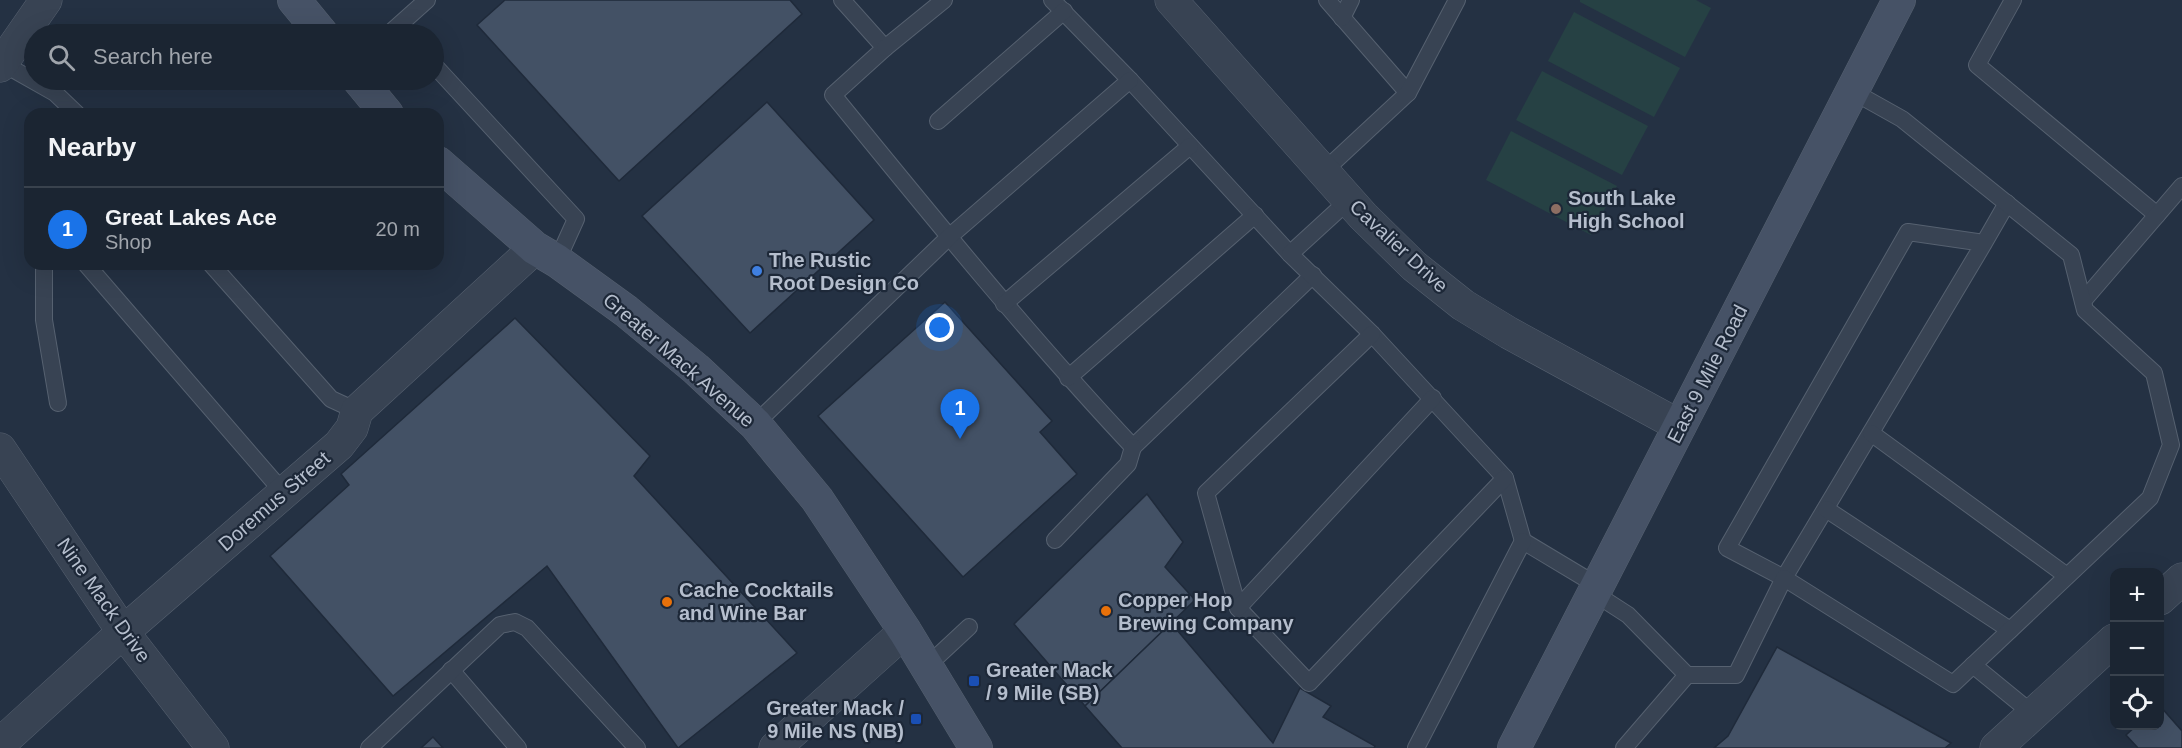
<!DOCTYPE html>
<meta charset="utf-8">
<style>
:root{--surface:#1b2532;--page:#28313e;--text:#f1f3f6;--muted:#a0a5ac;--line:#39424d;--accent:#1a73e8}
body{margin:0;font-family:Arial,sans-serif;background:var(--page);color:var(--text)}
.controls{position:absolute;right:18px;bottom:18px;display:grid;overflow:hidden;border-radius:12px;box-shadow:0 6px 24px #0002}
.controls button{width:54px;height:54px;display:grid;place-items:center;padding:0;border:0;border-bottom:2px solid var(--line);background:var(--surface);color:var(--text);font:30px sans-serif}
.you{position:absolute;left:940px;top:328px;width:21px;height:21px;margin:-15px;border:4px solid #fff;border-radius:50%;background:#1a73e8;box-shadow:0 0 0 9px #1a73e833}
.badge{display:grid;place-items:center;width:39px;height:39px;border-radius:50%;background:var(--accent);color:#fff;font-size:20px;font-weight:700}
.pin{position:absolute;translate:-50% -50px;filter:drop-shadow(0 2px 3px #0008)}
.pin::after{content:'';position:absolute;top:32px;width:21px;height:18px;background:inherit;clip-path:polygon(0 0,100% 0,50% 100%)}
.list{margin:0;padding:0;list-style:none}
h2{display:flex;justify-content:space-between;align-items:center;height:78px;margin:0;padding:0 24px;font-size:26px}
h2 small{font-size:20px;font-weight:400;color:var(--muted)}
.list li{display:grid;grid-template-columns:39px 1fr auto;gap:18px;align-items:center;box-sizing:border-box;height:84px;padding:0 24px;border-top:2px solid var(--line)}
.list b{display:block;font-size:22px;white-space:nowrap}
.list p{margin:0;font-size:20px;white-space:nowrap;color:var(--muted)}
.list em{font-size:20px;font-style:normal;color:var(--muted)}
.icon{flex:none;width:33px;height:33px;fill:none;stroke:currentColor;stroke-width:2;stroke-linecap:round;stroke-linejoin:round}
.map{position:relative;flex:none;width:2182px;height:748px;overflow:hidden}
.search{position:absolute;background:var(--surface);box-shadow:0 6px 24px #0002;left:24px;top:24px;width:420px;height:66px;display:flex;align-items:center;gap:15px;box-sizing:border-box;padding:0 21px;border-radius:33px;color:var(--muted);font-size:22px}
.panel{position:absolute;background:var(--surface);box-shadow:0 6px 24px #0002;left:24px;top:108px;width:420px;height:162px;border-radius:18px}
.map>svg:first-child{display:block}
.green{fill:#264144}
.building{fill:#435165;stroke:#1f2a3a;stroke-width:1.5}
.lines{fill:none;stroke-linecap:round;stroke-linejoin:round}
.lane-casing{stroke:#566170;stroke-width:18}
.street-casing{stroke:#566170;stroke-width:33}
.secondary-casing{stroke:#566170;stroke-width:34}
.lane{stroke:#384353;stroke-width:16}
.street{stroke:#384353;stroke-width:32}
.secondary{stroke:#465266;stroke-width:33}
.education-dot{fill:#8d6e63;stroke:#1d2838;stroke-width:2}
.shop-dot{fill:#3f7fe0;stroke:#1d2838;stroke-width:2}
.food-dot{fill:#e8710a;stroke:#1d2838;stroke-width:2}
.transit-dot{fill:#1a4fb4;stroke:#1d2838;stroke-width:2}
.labels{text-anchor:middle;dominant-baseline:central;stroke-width:4.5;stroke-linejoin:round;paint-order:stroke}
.poi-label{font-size:20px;font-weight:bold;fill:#b5becd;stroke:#1d2838;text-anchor:start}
.street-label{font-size:20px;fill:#b5becd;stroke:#1d2838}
</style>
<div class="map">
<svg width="2182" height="748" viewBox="0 0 2182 748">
<rect width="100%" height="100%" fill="#243143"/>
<g class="green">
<polygon points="1580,0 1696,0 1711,8 1685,57 1580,2"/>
<polygon points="1574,12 1680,68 1654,117 1548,61"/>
<polygon points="1542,71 1648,126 1622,175 1516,120"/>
<polygon points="1511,131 1617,186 1591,235 1486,180"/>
</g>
<g class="building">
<polygon points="505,0 790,0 802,14 619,181 477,25"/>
<polygon points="767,102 874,220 750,333 642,216"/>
<polygon points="945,302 1052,421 1040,432 1077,474 963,577 818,416"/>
<polygon points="515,318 650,456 634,476 797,653 678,748 547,566 393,696 270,556 349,485 341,474"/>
<polygon points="1147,494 1183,542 1165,567 1195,600 1085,706 1014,624"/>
<polygon points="1171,623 1273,743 1300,688 1331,706 1323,717 1375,746 1374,748 1122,748 1085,706"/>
<polygon points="1777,647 1951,743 1945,748 1714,748 1728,736"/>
<polygon points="2160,706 2182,731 2182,748 2138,748 2126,735 2136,726 2160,726"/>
<polygon points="433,737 443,748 421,748"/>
</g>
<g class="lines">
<g class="lane-casing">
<g id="lane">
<path d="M842 0 885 48 833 95C930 214 1027 334 1133 447L1313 275"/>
<polyline points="1052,0 1130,80 1290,254"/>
<polyline points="1327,0 1408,93"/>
<polyline points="2013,0 1977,65 2157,215"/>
<polyline points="1342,18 1351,0"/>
<polyline points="389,34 427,0"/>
<polyline points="885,48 944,0"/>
<polyline points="2,63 55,93 77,114"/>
<polyline points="434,65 576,219 557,261"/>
<polyline points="938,121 1064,11"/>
<polyline points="1324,171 1408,93 1457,0"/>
<polyline points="1349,200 1290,254 1372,334 1505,478 1523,541 1598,586"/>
<polyline points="1984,243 1908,232 1727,548 1784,578 1984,243 2007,203"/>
<polyline points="44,264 44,320 58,403"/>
<polyline points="86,264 283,492"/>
<polyline points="211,264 331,399 357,411"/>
<polyline points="2083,301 2182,186"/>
<polyline points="1004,304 1190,146"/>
<polyline points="1372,334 1206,493 1238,608 1309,683 1505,478"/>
<polyline points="1068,378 1255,215"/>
<polyline points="755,424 949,237 1130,80"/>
<polyline points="1871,433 2067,576"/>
<polyline points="1826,509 2010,630"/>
<polyline points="1055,540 1128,464 1133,447"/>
<polyline points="1594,593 1628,615 1687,675"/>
<polyline points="1238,608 1433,398"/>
<polyline points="1973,665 2033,714"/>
<polyline points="926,667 969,627"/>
<polyline points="451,670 518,748"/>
<polyline points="369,748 500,625 515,622 527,628 637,748"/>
<polyline points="1416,748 1523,541"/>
<polyline points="1624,748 1687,675 1736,675 1784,578 1953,684 2150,498 2171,445 2154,373 2085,310 2071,255 1902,119 1852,91"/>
</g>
</g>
<g class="street-casing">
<g id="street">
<polyline points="1171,0 1363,216 1414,266 1463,305 1509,333 1680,426"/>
<polyline points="0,66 46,0"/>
<polyline points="0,449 123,632 213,748"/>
<polyline points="2160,599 2182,579"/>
<polyline points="0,744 123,632 339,445 352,428 357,411 535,248"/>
<polyline points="775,748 905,631"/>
<polyline points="1996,748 2114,640"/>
</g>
</g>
<g class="secondary-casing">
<g id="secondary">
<polyline points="294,0 322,34"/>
<polyline points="359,80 387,114"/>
<polyline points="438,163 535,248 557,261 626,311 696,369 755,424 817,499 905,631 976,748"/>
<polyline points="1514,748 1899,0"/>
</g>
</g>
<use href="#lane" class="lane"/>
<use href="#street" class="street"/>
<use href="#secondary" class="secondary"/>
</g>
<circle class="education-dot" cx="1556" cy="209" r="6"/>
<circle class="shop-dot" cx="757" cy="271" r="6"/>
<g class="food-dot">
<circle cx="667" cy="602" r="6"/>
<circle cx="1106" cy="611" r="6"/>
</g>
<g class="transit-dot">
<rect x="968" y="675" width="12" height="12" rx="3"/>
<rect x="910" y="713" width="12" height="12" rx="3"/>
</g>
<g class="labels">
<g class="poi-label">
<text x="1568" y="198">South Lake<tspan x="1568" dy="23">High School</tspan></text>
<text x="769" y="260">The Rustic<tspan x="769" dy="23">Root Design Co</tspan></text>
<text x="679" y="590">Cache Cocktails<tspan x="679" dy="23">and Wine Bar</tspan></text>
<text x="1118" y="600">Copper Hop<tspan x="1118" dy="23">Brewing Company</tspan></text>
<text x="986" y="670">Greater Mack<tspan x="986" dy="23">/ 9 Mile (SB)</tspan></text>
<text x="904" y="708" text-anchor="end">Greater Mack /<tspan x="904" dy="23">9 Mile NS (NB)</tspan></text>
</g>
<g class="street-label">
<text transform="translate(1399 246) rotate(43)">Cavalier Drive</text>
<text transform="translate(679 360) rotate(41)">Greater Mack Avenue</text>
<text transform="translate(1707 374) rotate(-63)">East 9 Mile Road</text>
<text transform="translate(274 501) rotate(-41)">Doremus Street</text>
<text transform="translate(104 600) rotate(55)">Nine Mack Drive</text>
</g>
</g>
</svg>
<div class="controls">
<button>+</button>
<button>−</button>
<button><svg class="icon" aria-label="locate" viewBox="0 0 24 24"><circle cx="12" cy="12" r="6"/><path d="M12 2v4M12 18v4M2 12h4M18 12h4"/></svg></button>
</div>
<div class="you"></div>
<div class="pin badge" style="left:960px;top:439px">1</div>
<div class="search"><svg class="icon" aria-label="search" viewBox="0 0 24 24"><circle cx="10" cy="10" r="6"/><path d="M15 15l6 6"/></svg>Search here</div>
<section class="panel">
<h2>Nearby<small></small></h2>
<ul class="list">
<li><span class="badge">1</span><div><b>Great Lakes Ace</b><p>Shop</p></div><em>20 m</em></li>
</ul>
</section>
</div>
